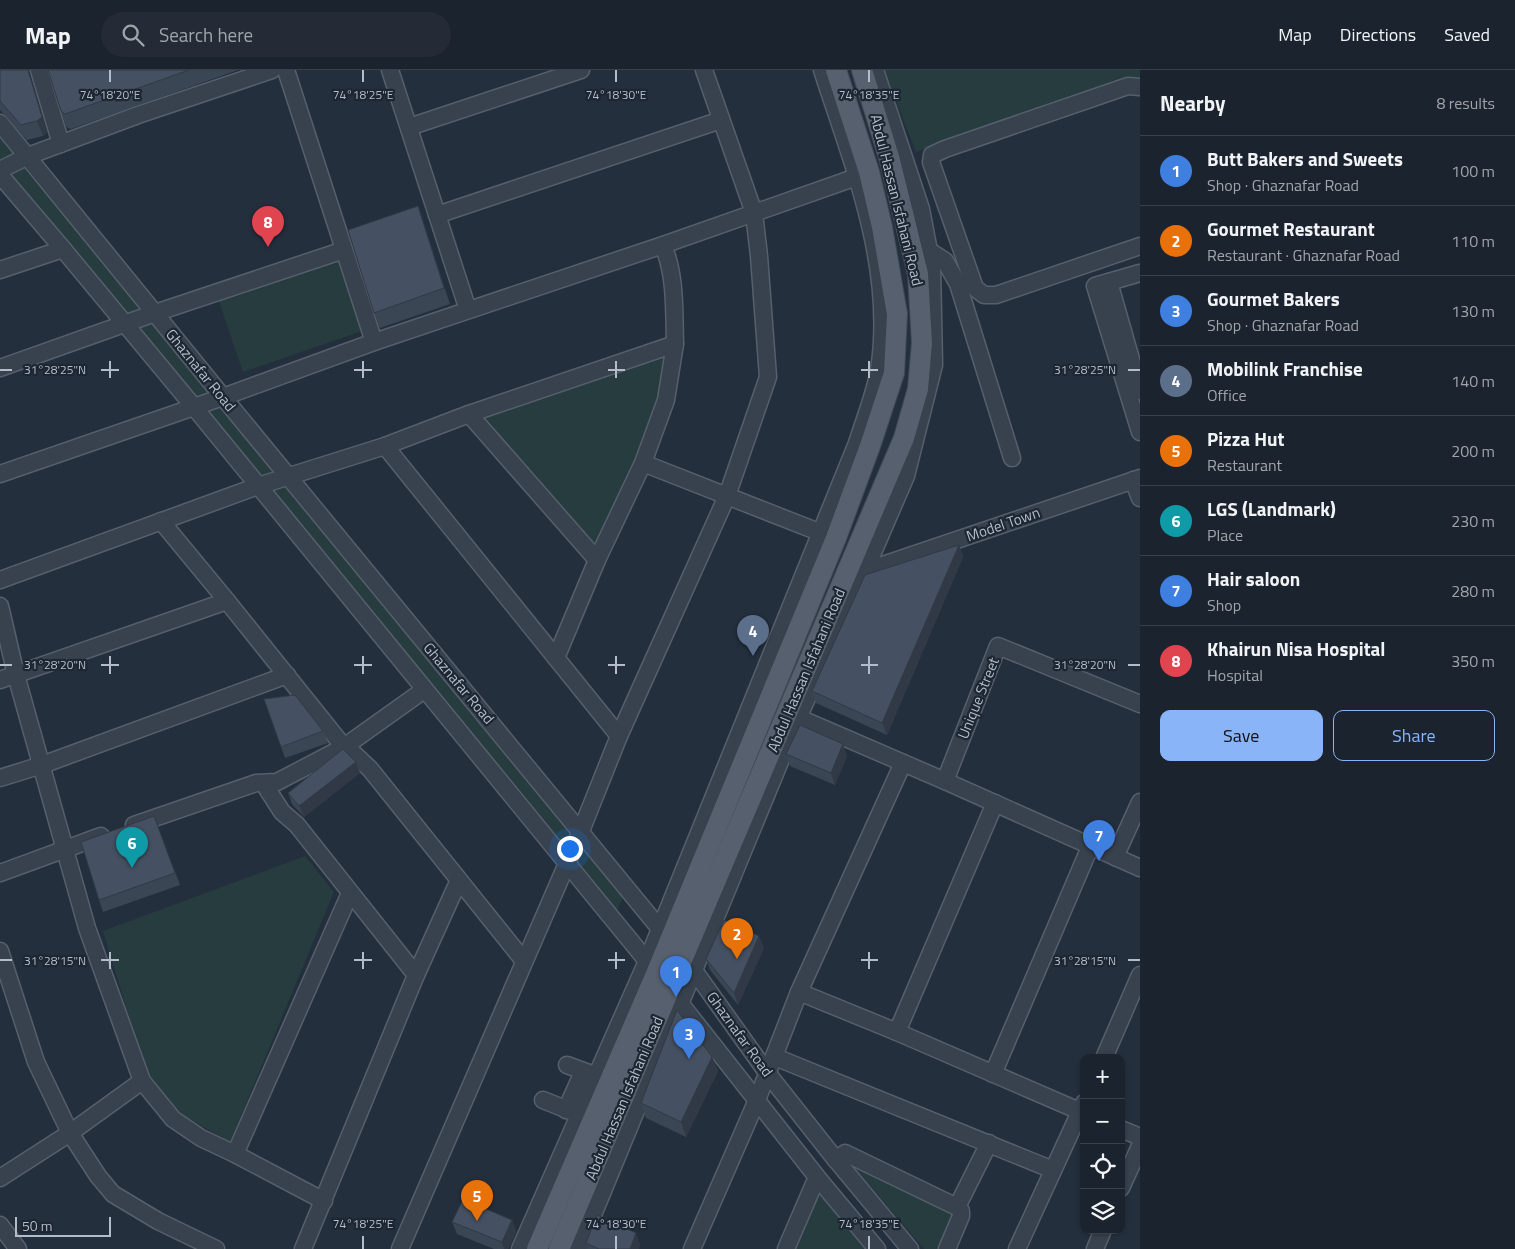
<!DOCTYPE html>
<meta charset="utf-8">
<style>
:root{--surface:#1b232e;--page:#242b36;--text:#f1f3f6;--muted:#a0a4aa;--line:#39404a;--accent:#8ab4f8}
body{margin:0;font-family:"Titillium Web",sans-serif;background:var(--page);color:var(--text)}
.controls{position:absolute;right:15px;bottom:15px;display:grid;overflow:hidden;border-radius:10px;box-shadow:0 1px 4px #0004}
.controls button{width:45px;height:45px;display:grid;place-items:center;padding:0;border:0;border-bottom:1px solid var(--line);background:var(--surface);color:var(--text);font:25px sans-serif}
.scale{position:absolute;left:15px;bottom:12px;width:96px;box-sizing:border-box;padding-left:5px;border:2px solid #b4bcc9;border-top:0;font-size:14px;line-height:18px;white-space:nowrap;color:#b4bcc9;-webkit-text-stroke:4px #1d2633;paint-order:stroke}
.you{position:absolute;left:569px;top:778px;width:18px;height:18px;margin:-12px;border:4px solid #fff;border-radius:50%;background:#1a73e8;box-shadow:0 0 0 8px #1a73e833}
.badge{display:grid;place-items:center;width:32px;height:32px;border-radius:50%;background:var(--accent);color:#fff;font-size:16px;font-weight:700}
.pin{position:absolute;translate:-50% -41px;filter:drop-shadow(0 1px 2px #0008)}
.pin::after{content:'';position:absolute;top:26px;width:18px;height:15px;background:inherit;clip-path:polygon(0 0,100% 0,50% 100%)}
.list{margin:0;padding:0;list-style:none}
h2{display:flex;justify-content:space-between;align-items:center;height:65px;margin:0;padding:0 20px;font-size:21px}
h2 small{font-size:16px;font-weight:400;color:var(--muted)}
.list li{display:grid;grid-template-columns:32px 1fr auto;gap:15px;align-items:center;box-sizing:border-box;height:70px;padding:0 20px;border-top:1px solid var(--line)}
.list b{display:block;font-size:19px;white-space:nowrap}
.list p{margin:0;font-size:16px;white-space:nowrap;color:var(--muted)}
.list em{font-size:16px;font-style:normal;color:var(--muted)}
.actions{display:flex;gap:10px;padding:15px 20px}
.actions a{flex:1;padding:11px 0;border:1px solid var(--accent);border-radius:10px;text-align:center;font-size:18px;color:var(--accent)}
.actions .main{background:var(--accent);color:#111}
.icon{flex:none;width:28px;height:28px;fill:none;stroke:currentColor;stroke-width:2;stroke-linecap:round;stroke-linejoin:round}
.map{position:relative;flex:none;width:1140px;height:1179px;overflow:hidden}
header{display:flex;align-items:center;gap:30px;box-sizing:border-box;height:70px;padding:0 25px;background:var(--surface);border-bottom:1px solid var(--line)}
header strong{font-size:24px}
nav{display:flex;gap:28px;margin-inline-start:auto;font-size:18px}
.search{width:350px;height:45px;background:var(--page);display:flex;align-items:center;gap:12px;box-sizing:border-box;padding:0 18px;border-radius:28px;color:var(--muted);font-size:19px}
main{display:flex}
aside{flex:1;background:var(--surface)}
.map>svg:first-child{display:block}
.green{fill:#263c3f}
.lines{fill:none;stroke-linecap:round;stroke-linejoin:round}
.minor-casing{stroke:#565f6c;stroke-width:19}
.major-casing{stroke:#414a57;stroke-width:22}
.minor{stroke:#38414e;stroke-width:16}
.major{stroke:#56606e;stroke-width:20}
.wall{fill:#3b4654}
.shaded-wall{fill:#303945}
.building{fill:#455162;stroke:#303945}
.ticks{fill:none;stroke:#b4bcc9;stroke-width:2}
.labels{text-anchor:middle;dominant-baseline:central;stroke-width:4.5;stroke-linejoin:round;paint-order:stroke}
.street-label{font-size:15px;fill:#b4bcc9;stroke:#1d2633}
.ticks-label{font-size:12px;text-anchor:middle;fill:#b4bcc9;stroke:#1d2633;stroke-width:4.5;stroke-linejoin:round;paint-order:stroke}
</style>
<header>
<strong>Map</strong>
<div class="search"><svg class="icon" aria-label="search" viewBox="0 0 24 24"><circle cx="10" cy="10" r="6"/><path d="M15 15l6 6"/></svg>Search here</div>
<nav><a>Map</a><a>Directions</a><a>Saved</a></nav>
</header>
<main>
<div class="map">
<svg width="1140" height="1179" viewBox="0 0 1140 1179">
<rect width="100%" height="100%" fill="#242f3e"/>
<g class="green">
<polygon points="884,0 1140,0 1140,9 916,82"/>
<polygon points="0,61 627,818 613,850 0,100"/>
<polygon points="338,189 362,261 243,302 218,229"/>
<polygon points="675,274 666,330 597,490 469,344"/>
<polygon points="305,786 334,822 230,1072 175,1041 157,1019 144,996 103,861"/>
<polygon points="844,1085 958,1144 944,1179 924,1179"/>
<polygon points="820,1121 870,1179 792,1179"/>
</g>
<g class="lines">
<g class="minor-casing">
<g id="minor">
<polyline points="39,0 61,74"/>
<polyline points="286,0 374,272"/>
<polyline points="390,0 468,240"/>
<polyline points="1140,17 1128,16 945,79 932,85 931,92 975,218 984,225 996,225 1140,176"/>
<polyline points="0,53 223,327 693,899 768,1004 836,1090 910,1179"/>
<polyline points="409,57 581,0"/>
<polyline points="0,100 28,86 138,45 272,0"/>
<polyline points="0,105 63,179 194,337 647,891 817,1107 877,1179"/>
<polyline points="437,145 721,50"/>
<path d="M663 175C676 206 674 241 675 274"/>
<polyline points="928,180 945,191 958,214 1012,388"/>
<polyline points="0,200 63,179"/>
<polyline points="1140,203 1095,216 1140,362"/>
<polyline points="1109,212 1140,321"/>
<polyline points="0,298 155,243 344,180"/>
<polyline points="469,344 597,490"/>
<polyline points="385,376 619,666"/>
<polyline points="643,393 829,466"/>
<polyline points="0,404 223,327 374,272 663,175 865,104"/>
<polyline points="1133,410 1140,428"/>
<polyline points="161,451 227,531 344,677 351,681 370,699 524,891"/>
<polyline points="865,501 1140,408"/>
<polyline points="0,510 258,416 385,376 469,344 675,274 666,330 643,393 597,490 556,588"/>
<polyline points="0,536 16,605 87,858 142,1011 173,1049 201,1068 235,1084 324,1131"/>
<polyline points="0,610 227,531"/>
<polyline points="790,644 945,711 1140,798"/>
<polyline points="0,708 42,695 287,605"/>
<polyline points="945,711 998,576 1140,634"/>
<polyline points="264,714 282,742 297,755 416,905"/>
<polyline points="134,755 256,713 277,712 344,677 424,620"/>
<polyline points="1115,787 1140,732"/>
<polyline points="0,803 101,766"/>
<polyline points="0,881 36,992 70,1063 98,1106 113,1124 158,1151 216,1179"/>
<polyline points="799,922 897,962 1084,1043"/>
<polyline points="897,962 995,733"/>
<polyline points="775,987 1053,1100"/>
<polyline points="1104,988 1140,905"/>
<polyline points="567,995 605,1009"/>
<polyline points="993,1004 1090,777"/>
<polyline points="543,1030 588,1048"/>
<polyline points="566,1040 583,1002"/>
<polyline points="1121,1059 1140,1067"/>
<polyline points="235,1084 350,823"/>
<polyline points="836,1090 845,1083 957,1137 961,1141 961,1146 947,1179"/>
<polyline points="0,1108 70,1063 142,1011"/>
<polyline points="1121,1118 1140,1076"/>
<polyline points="957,1137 989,1073"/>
<polyline points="0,1155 18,1179"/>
<polyline points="303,1179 416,905 459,810"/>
<polyline points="400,1179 581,761 619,666 727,426 768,307 759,186 754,143 704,0"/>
<path d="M520 1179 647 891 857 373C864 351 875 323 879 300 895 197 853 96 822 0"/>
<polyline points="579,1179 798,648 865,501 906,406 934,295 932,197 921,139 875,0"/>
<polyline points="692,1179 757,1030 799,922 903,693"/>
<polyline points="786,1179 817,1107"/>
<polyline points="1017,1179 1084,1033"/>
<polyline points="1095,1179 1103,1160"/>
</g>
</g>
<g class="major-casing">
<g id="major">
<polyline points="537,1179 656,904 836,468 870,376 894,303 897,244 882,157 869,102 836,0"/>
<polyline points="559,1179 904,368 918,319 922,273 918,204 889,87 862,0"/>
</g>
</g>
<use href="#minor" class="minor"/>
<use href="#major" class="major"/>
</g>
<g class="wall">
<polygon points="0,0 29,0 29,3 47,63 43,66 27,70 0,40"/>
<polygon points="48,0 238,0 71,59 66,57 61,41"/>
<polygon points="418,136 450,234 380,258 374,243"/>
<polygon points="959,475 963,487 887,665 816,633 812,621"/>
<polygon points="264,629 323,661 328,673 285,688"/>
<polygon points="786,684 847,686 835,715 790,696"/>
<polygon points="356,692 360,703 304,747 292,734 288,723"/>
<polygon points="154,746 180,815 103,842 99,830"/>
<polygon points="764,878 738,935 710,900 706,889"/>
<polygon points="712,987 718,1001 686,1067 646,1048 641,1033"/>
<polygon points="512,1150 516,1162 508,1179 494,1179 457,1164 452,1152"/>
<polygon points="586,1173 640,1174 639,1179 588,1179"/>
</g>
<g class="shaded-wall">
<polygon points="28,0 29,0 29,3 47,63 43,66 37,51"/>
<polygon points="418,136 423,152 450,234 444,218"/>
<polygon points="959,475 963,487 887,665 882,653"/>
<polygon points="843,674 847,686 835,715 831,703"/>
<polygon points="356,692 360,703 304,747 299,736"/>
<polygon points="759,866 764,878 738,935 734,923"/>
<polygon points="712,987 718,1001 686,1067 681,1052"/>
<polygon points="512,1150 516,1162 508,1179 504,1179 502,1172"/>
<polygon points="636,1163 640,1174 639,1179 630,1179"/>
</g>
<g class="building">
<polygon points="0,0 28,0 42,47 37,51 21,55 0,31"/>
<polygon points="48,0 189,0 65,44 61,41"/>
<polygon points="418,136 444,218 374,243 348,160"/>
<polygon points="959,475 882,653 812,621 865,505"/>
<polygon points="295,625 323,661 281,677 264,629"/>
<polygon points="800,655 843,674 831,703 786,684"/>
<polygon points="343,679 356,692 299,736 288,723"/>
<polygon points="154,746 175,803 99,830 81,772"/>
<polygon points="724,850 759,866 734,923 706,889"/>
<polygon points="677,940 712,987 681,1052 641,1033"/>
<polygon points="463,1129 512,1150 502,1172 452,1152"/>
<polygon points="597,1145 636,1163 630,1179 599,1179 586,1173"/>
</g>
<path class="ticks" d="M110 0V12M363 0V12M616 0V12M869 0V12M110 291V308M363 291V308M616 291V308M869 291V308M0 300H12M101 300H119M354 300H372M608 300H625M861 300H878M1128 300H1140M110 586V604M363 586V604M616 586V604M869 586V604M0 595H12M101 595H119M354 595H372M608 595H625M861 595H878M1128 595H1140M110 882V899M363 882V899M616 882V899M869 882V899M0 890H12M101 890H119M354 890H372M608 890H625M861 890H878M1128 890H1140M363 1166V1179M616 1166V1179M869 1166V1179"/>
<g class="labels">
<g class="street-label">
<text transform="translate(897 130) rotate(76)">Abdul Hassan Isfahani Road</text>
<text transform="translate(201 300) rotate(51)">Ghaznafar Road</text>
<text transform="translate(1003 454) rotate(-19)">Model Town</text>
<text transform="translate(806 600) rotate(-67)">Abdul Hassan Isfahani Road</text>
<text transform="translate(459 613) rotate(50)">Ghaznafar Road</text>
<text transform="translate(978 628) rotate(-68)">Unique Street</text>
<text transform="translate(740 964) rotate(54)">Ghaznafar Road</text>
<text transform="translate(624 1028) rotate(-67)">Abdul Hassan Isfahani Road</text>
</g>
</g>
<g class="ticks-label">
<text x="110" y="29">74°18'20"E</text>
<text x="363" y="29">74°18'25"E</text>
<text x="616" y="29">74°18'30"E</text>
<text x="869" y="29">74°18'35"E</text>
<text x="55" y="304">31°28'25"N</text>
<text x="1085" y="304">31°28'25"N</text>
<text x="55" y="599">31°28'20"N</text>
<text x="1085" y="599">31°28'20"N</text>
<text x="55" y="895">31°28'15"N</text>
<text x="1085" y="895">31°28'15"N</text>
<text x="363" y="1158">74°18'25"E</text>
<text x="616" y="1158">74°18'30"E</text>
<text x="869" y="1158">74°18'35"E</text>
</g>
</svg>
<div class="controls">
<button>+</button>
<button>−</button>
<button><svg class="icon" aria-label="locate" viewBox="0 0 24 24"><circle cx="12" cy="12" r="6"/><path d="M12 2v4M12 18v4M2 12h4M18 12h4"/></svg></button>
<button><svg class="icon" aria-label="layers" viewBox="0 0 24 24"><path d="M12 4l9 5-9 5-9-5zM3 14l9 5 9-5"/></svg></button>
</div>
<div class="scale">50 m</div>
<div class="you"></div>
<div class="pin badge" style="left:676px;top:927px;background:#3f7fe0">1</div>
<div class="pin badge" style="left:737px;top:889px;background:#e8710a">2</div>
<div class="pin badge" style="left:689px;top:989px;background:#3f7fe0">3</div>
<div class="pin badge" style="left:753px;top:586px;background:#5c6f8a">4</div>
<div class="pin badge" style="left:477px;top:1151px;background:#e8710a">5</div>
<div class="pin badge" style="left:132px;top:798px;background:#0f9aa8">6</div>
<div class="pin badge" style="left:1099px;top:791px;background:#3f7fe0">7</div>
<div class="pin badge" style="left:268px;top:177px;background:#e0444e">8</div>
</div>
<aside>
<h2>Nearby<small>8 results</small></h2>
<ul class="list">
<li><span class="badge" style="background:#3f7fe0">1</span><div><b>Butt Bakers and Sweets</b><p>Shop · Ghaznafar Road</p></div><em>100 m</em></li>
<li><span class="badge" style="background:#e8710a">2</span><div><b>Gourmet Restaurant</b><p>Restaurant · Ghaznafar Road</p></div><em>110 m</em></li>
<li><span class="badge" style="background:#3f7fe0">3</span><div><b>Gourmet Bakers</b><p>Shop · Ghaznafar Road</p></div><em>130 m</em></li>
<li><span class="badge" style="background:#5c6f8a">4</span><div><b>Mobilink Franchise</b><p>Office</p></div><em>140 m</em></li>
<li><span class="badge" style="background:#e8710a">5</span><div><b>Pizza Hut</b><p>Restaurant</p></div><em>200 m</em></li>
<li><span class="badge" style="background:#0f9aa8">6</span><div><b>LGS (Landmark)</b><p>Place</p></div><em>230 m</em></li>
<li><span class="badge" style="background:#3f7fe0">7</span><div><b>Hair saloon</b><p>Shop</p></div><em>280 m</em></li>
<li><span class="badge" style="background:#e0444e">8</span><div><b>Khairun Nisa Hospital</b><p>Hospital</p></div><em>350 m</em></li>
</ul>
<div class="actions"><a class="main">Save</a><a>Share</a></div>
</aside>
</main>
